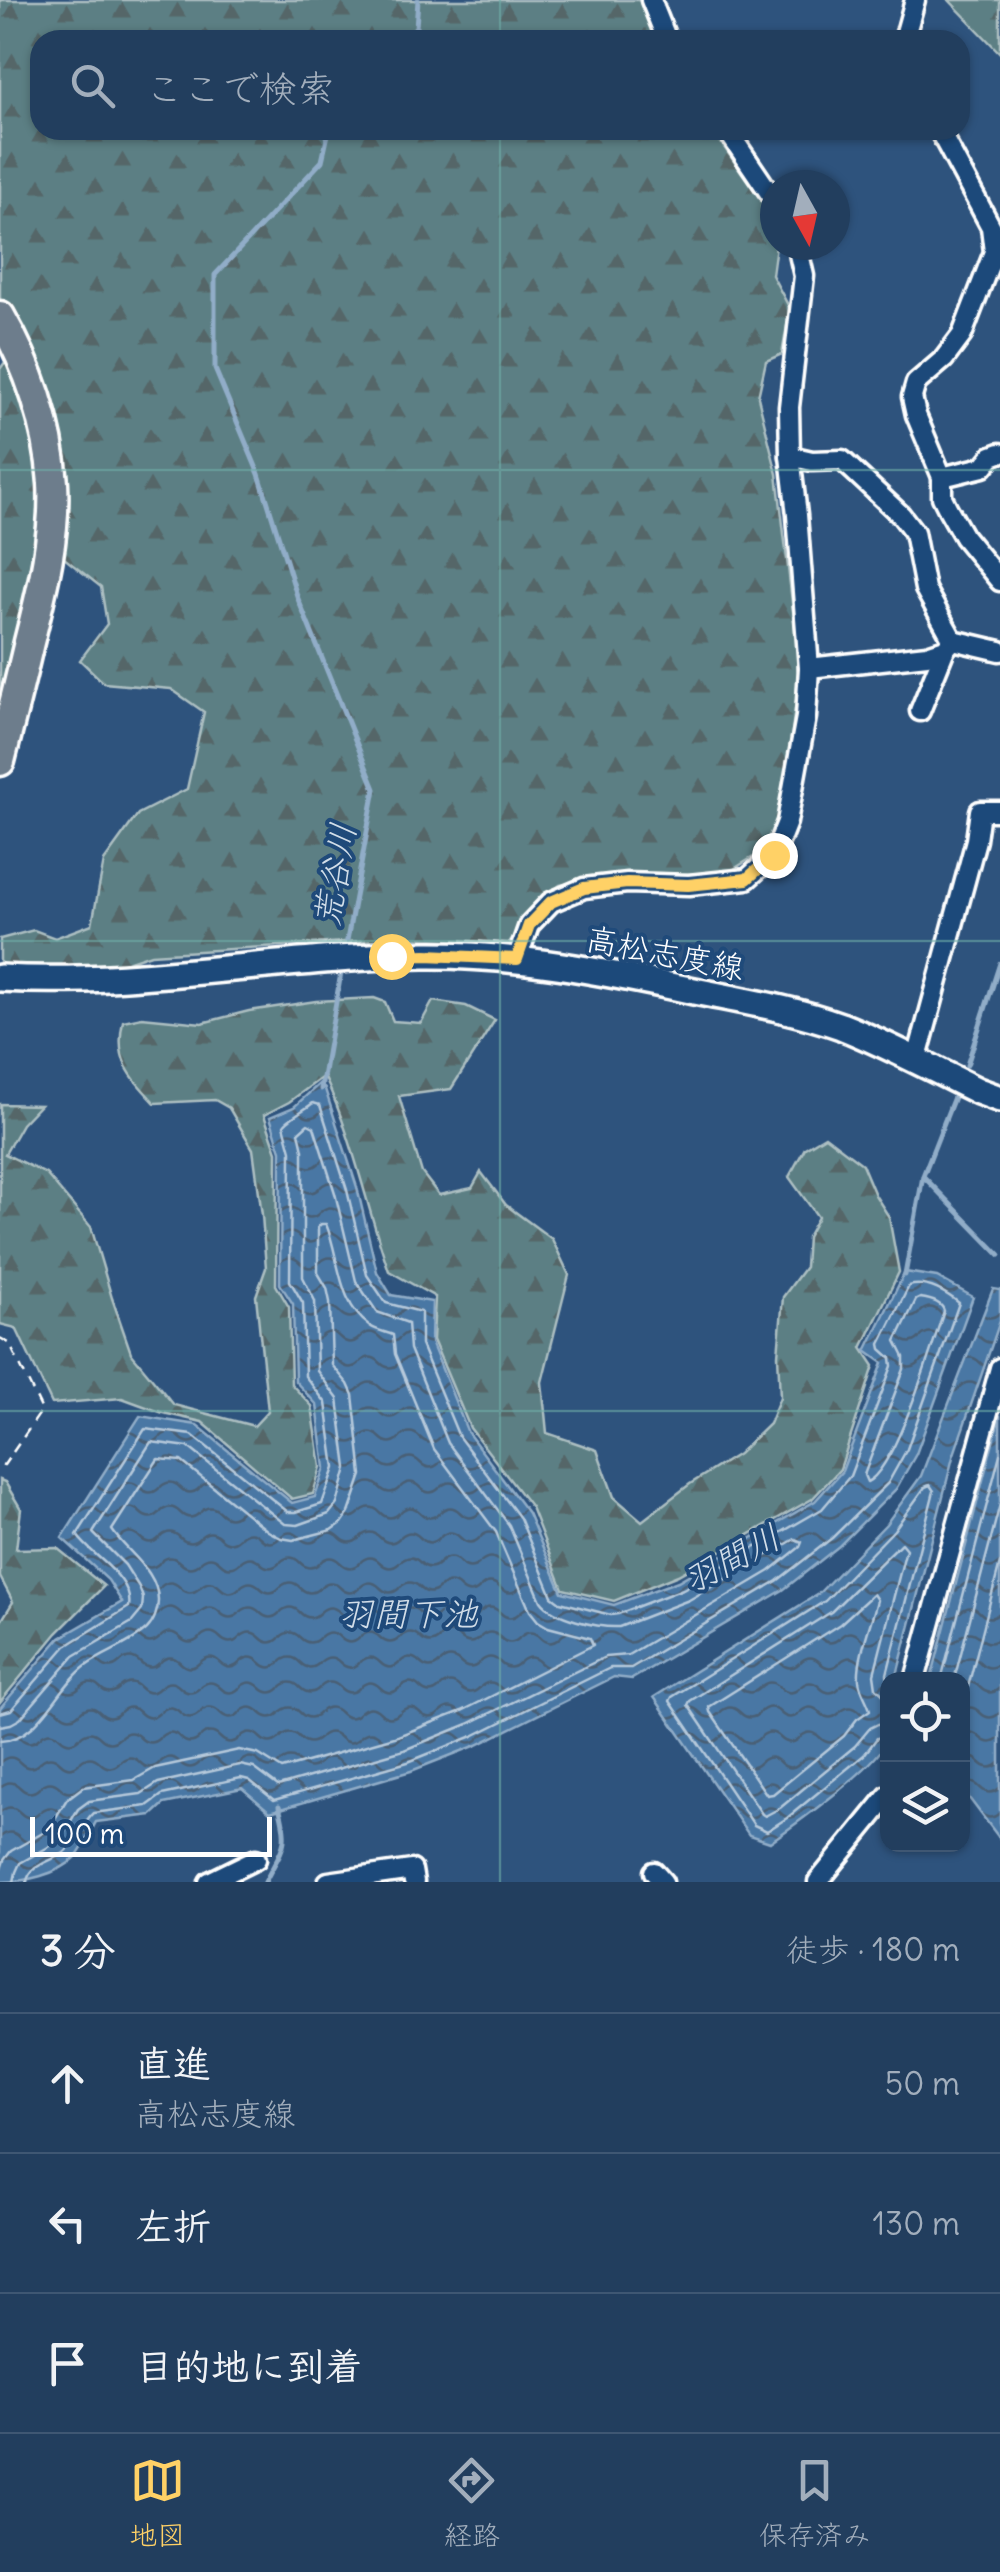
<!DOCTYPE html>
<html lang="ja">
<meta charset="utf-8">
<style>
:root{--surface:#223e5e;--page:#2a4564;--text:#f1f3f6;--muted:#a2aebc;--line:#3f5773;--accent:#ffd166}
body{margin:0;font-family:Delius,"Klee One",sans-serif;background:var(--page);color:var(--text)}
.controls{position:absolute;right:30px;bottom:30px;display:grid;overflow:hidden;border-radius:20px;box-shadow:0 2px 8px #0004}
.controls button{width:90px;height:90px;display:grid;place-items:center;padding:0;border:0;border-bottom:2px solid var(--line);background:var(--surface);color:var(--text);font:50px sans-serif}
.compass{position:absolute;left:760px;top:170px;width:90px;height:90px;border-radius:50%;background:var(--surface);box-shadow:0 2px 8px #0004;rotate:172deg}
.scale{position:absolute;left:30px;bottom:25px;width:242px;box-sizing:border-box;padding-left:10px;border:5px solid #fff;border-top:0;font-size:28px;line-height:35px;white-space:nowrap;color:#fff;-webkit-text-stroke:8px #1f4a7a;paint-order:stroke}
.stop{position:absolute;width:30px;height:30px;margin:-22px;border:8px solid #ffd166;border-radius:50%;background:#fff}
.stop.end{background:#ffd166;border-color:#fff;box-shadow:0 2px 10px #0008}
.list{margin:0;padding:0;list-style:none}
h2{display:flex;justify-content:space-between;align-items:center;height:130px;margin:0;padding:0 40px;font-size:42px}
h2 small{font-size:32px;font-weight:400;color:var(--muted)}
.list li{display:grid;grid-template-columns:65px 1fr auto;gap:30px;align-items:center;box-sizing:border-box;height:140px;padding:0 40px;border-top:2px solid var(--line)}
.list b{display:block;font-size:38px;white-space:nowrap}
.list p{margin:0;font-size:32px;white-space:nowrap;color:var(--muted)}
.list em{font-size:32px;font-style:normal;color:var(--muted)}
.icon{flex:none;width:55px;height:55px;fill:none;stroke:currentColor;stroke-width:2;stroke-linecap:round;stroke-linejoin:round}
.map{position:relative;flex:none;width:1000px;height:1882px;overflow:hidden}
.search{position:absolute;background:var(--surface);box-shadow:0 2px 8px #0004;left:30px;right:30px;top:30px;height:110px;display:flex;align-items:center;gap:25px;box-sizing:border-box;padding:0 35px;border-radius:30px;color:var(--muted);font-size:38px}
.sheet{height:550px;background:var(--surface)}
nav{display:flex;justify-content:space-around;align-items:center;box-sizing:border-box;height:140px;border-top:2px solid var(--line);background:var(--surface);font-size:28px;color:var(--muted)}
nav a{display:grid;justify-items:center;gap:5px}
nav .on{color:var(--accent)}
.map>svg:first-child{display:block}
.forest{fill:url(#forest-firs);stroke:#adbfc2;stroke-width:2.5}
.water{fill:url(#water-waves);stroke:#91adc8;stroke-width:2.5}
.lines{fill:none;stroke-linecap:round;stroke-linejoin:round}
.shore{stroke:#b6c9db;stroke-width:2.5}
.stream{stroke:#91adc8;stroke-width:5}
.street-casing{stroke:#fff;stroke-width:25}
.secondary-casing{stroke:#fff;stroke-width:32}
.primary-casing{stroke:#fff;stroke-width:35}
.path{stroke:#fff;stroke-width:2.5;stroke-dasharray:10 8;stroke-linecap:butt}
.street{stroke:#1f4a7a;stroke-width:18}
.secondary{stroke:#1f4a7a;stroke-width:25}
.primary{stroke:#6d7d8c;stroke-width:28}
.route{stroke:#ffd166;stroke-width:12}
.grid{fill:none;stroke:#6fada8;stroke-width:2.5;stroke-opacity:0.55}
.labels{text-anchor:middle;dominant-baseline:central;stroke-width:8;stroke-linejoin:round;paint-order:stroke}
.street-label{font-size:32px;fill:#fff;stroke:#1f4a7a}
.water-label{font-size:35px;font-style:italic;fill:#d1dde8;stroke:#1f4a7a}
</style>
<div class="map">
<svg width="1000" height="1882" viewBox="0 0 1000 1882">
<defs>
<pattern id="forest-firs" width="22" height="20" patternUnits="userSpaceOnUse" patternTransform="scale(2.5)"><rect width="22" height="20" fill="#5b7f84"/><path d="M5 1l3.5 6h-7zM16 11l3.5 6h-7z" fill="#546668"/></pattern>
<pattern id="water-waves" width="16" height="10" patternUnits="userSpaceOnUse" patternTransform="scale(2.5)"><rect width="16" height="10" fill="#4877a4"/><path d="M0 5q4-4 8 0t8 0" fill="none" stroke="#4a5f74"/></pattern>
</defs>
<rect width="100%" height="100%" fill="#2e537d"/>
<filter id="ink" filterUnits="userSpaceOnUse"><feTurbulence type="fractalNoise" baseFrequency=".01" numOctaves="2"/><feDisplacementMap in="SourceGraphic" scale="20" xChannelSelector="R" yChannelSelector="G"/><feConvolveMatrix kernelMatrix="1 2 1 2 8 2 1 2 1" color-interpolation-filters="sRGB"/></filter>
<g filter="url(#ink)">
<g class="forest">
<polygon points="0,0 644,0 654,40 40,40 40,130 712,130 775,220 776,245 772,275 790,309 782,354 766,361 758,397 777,474 800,670 781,815 766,849 729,872 604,878 560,885 531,909 509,943 409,938 151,954 124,963 0,969 0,939 34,930 55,938 92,924 104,861 138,814 187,789 204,712 171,689 104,683 80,660 107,624 101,587 64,558 65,473 50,393 14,310 0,308"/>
<polygon points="949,0 1000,0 1000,53"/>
<polygon points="6,361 26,407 36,466 40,523 29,582 0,701 0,369"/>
<path d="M374 998 385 1002 393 1021 421 1023 433 1001 466 1006 495 1020 451 1089 399 1096 422 1173 439 1195 472 1188 481 1172 506 1205 552 1239 569 1275 542 1382 547 1433 597 1450 614 1497 642 1521 690 1484 738 1454 769 1424 780 1397 778 1355 783 1297 805 1267 807 1237 818 1217 789 1177 805 1148 825 1136 862 1164 875 1195 889 1217 899 1272 862 1348 874 1366 840 1469 812 1499 678 1575 614 1601 563 1589 531 1507 470 1428 433 1340 435 1297 389 1271C366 1206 354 1139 324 1076L289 1102 264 1115 277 1152 276 1285 289 1307 291 1384 312 1406 321 1467 313 1494 292 1499 202 1422 163 1413 122 1398 52 1404 16 1328 0 1324V1104L40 1105 22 1124 5 1154 46 1174 91 1227 112 1298 131 1353 174 1405 254 1426 268 1411 256 1296 266 1268 262 1215 253 1149 229 1108 215 1100 155 1103C130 1076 114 1060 123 1021L142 1017 202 1023 249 1011 316 1001Z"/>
<polygon points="0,1480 5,1482 21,1509 16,1549 57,1548 104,1586 57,1633 0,1702 0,1623 13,1602 0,1577"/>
</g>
<g class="water">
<path d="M320 1083 325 1089 357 1187 377 1272 391 1295 432 1302 431 1342 468 1433 528 1513 562 1592 614 1605 678 1581 815 1501 842 1471 883 1363 866 1351 905 1272 937 1277 973 1297 916 1454 896 1489 839 1546 783 1590 632 1679 614 1677 477 1745 411 1771 270 1812 242 1788 164 1804 152 1815 96 1822C90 1832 84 1848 76 1857 58 1875 24 1882 0 1882V1708L60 1638 122 1602 108 1580 62 1538 140 1416 197 1425 292 1503 315 1497 325 1468 317 1405 295 1381 293 1304 280 1284 281 1151 270 1117 294 1107Z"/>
<path d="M993 1289 1000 1290V1321L953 1457 896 1679 888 1680C888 1695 892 1731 886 1743 873 1769 796 1824 770 1842L749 1835 654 1697 818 1594 886 1524 921 1476Z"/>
<polygon points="1000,1415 1000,1839 963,1790 962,1680 931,1679"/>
</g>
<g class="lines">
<g class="shore">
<path d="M920 1298C928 1299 942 1302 944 1311 932 1345 896 1469 867 1482L864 1475 904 1369V1357L896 1341 916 1300Z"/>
<path d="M873 1594 877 1600C872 1622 857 1657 859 1680 860 1691 867 1700 870 1710L857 1719 844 1736 773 1794 767 1795 710 1712 709 1707 840 1624Z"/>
<polyline points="941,1680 1000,1454"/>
<polyline points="954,1680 1000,1504"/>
<polyline points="888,1682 887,1674 934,1491 930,1485 925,1487 894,1530 825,1601 672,1697 670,1701 754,1825 767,1831 787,1818 864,1755 877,1738 888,1736"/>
<polyline points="888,1699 876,1688 874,1674 906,1549 901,1543 831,1612 690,1701 688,1705 762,1814 765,1816 780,1808 855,1746 870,1728 878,1724 888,1723"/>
<polyline points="962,1699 968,1687 1000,1563"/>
<path d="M0 1713 11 1710 66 1646 129 1607C134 1577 91 1556 77 1535L145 1429 192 1435 288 1512H296L322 1504 335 1468 326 1403 305 1376 303 1303 290 1281 291 1151 284 1125C287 1119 306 1109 313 1103L320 1105 347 1190 367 1275 386 1303 421 1312V1345L459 1437 520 1518 552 1596 560 1602 611 1615 618 1614 683 1589 822 1509 850 1476 892 1366 891 1358 881 1349 880 1344 909 1286C927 1281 945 1292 959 1303L907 1449 888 1483 832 1538 777 1581 631 1668H610L473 1736 408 1762 274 1800 249 1780 241 1778 162 1795 147 1806 93 1813C81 1824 77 1843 64 1853 50 1862 29 1865 27 1882"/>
<path d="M0 1726 11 1724 20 1719 74 1656 132 1622 142 1610 143 1598 139 1587 125 1565 93 1533 151 1442 188 1447 285 1524 298 1525 329 1514 337 1504 347 1468 338 1399 317 1371 315 1301 303 1277V1150L299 1132 308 1124 314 1127 335 1193 356 1281 377 1312 408 1323 410 1349 448 1443 509 1525 541 1601C553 1618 598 1628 619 1627L689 1600 795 1539 802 1542 800 1547 770 1571 628 1655 605 1657 468 1724 404 1750 278 1786 254 1768 240 1765 158 1783 141 1794 89 1801 78 1809 59 1841 20 1863 16 1872 14 1882"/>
<path d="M0 1741C41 1739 56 1688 86 1666 105 1652 130 1645 147 1629 154 1622 158 1611 158 1601 158 1570 127 1553 112 1530L158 1459 181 1461 268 1531 281 1538 293 1540 332 1530 342 1523 349 1513 362 1475 353 1395 348 1384 332 1365 330 1302 327 1288 318 1273V1227L321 1224H326C340 1257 337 1303 370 1326 377 1331 386 1332 393 1335L395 1354 434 1449 496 1532 530 1611 538 1621 548 1627 590 1638 593 1645 462 1711 398 1736 282 1769 258 1754 239 1750 155 1768 134 1780 83 1787 67 1799 48 1830 11 1851 4 1860 0 1872"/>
</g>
<g class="stream">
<polyline points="403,40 416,27 418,0"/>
<polyline points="329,130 322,161 215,275 215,369 259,474 298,599 375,789 345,951"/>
<polyline points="967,1065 1000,963"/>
<polyline points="321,1089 342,967"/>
<polyline points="923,1176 1000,1255"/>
<polyline points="905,1275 923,1176 956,1092"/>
<path d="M265 1882C283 1846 290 1847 279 1806"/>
</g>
<g class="street-casing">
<g id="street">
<polyline points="651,0 667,40"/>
<polyline points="904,40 915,0"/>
<polyline points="727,130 775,201"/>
<polyline points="939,130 991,227 994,252 962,335 944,359 916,383 912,397 916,415 942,477 942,497 948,509 964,537 1000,581"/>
<polyline points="790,456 812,461 842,460 901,515 914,532 925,589 953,640 1000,651"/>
<polyline points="942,477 983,467 992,456 1000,453"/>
<polyline points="809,668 927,655 945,649 953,640"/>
<polyline points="920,711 945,649"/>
<polyline points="517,959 529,925 551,902 584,888 627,883 689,885 747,879 774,855 787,822 806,717 809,668 797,515 790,456 789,407 804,276 797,245"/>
<polyline points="916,1062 976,840 980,811 1000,811"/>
<polyline points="915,1680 1000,1368"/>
<polyline points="654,1872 663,1882"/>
<polyline points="209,1882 256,1859"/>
<polyline points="328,1882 412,1870 414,1882"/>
<polyline points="818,1882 888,1796"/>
</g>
</g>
<g class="secondary-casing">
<path id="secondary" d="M0 978C141 986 282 957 424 955 515 954 605 972 694 991 743 1001 793 1009 841 1026 887 1044 933 1069 978 1091L1000 1099"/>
</g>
<g class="primary-casing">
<path id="primary" d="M0 316C29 366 49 425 53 483 56 536 42 590 29 642 20 681 10 721 0 761"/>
</g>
<polyline class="path" points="0,1338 9,1343 42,1410 4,1465 0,1464"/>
<use href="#street" class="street"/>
<use href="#secondary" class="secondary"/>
<use href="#primary" class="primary"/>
</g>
</g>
<g class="lines" filter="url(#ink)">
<polyline class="route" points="391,956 426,955 517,959 529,925 551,902 584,888 627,883 688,885 747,879 774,855"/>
</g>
<path class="grid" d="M500 0V40M500 130V1882M0 470H1000M0 941H1000M0 1411H1000"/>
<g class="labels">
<g class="street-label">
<text transform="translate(665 953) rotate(11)">高松志度線</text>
</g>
<g class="water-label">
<text transform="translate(334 875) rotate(-80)">荒谷川</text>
<text transform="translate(731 1558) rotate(-28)">羽間川</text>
<text x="408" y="1613">羽間下池</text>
</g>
</g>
</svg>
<div class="controls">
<button><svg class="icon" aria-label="locate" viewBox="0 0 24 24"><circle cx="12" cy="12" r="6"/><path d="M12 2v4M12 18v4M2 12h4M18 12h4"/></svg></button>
<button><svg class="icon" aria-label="layers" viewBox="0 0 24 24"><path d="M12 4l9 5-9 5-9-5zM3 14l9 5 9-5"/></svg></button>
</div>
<svg class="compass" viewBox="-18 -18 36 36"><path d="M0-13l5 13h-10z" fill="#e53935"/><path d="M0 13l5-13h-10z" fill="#a2aebc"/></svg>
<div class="scale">100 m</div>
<div class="stop" style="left:391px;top:956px"></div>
<div class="stop end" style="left:774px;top:855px"></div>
<div class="search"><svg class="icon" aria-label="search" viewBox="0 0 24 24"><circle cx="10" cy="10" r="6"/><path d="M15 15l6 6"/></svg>ここで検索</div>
</div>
<section class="sheet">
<h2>3 分<small>徒歩 · 180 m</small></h2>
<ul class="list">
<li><svg class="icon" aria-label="ahead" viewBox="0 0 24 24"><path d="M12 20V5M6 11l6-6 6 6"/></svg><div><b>直進</b><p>高松志度線</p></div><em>50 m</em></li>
<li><svg class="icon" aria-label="left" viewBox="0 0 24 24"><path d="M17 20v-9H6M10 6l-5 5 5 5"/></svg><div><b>左折</b></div><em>130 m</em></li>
<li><svg class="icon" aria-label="arrive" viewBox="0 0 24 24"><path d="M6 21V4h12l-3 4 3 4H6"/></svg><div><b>目的地に到着</b></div></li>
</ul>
</section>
<nav>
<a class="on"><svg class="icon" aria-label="map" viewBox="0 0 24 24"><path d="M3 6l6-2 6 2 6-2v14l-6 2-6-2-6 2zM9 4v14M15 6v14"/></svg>地図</a>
<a><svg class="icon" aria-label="directions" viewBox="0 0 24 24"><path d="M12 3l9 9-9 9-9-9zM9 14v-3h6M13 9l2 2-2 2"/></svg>経路</a>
<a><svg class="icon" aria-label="saved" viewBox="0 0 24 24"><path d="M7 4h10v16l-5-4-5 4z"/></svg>保存済み</a>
</nav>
